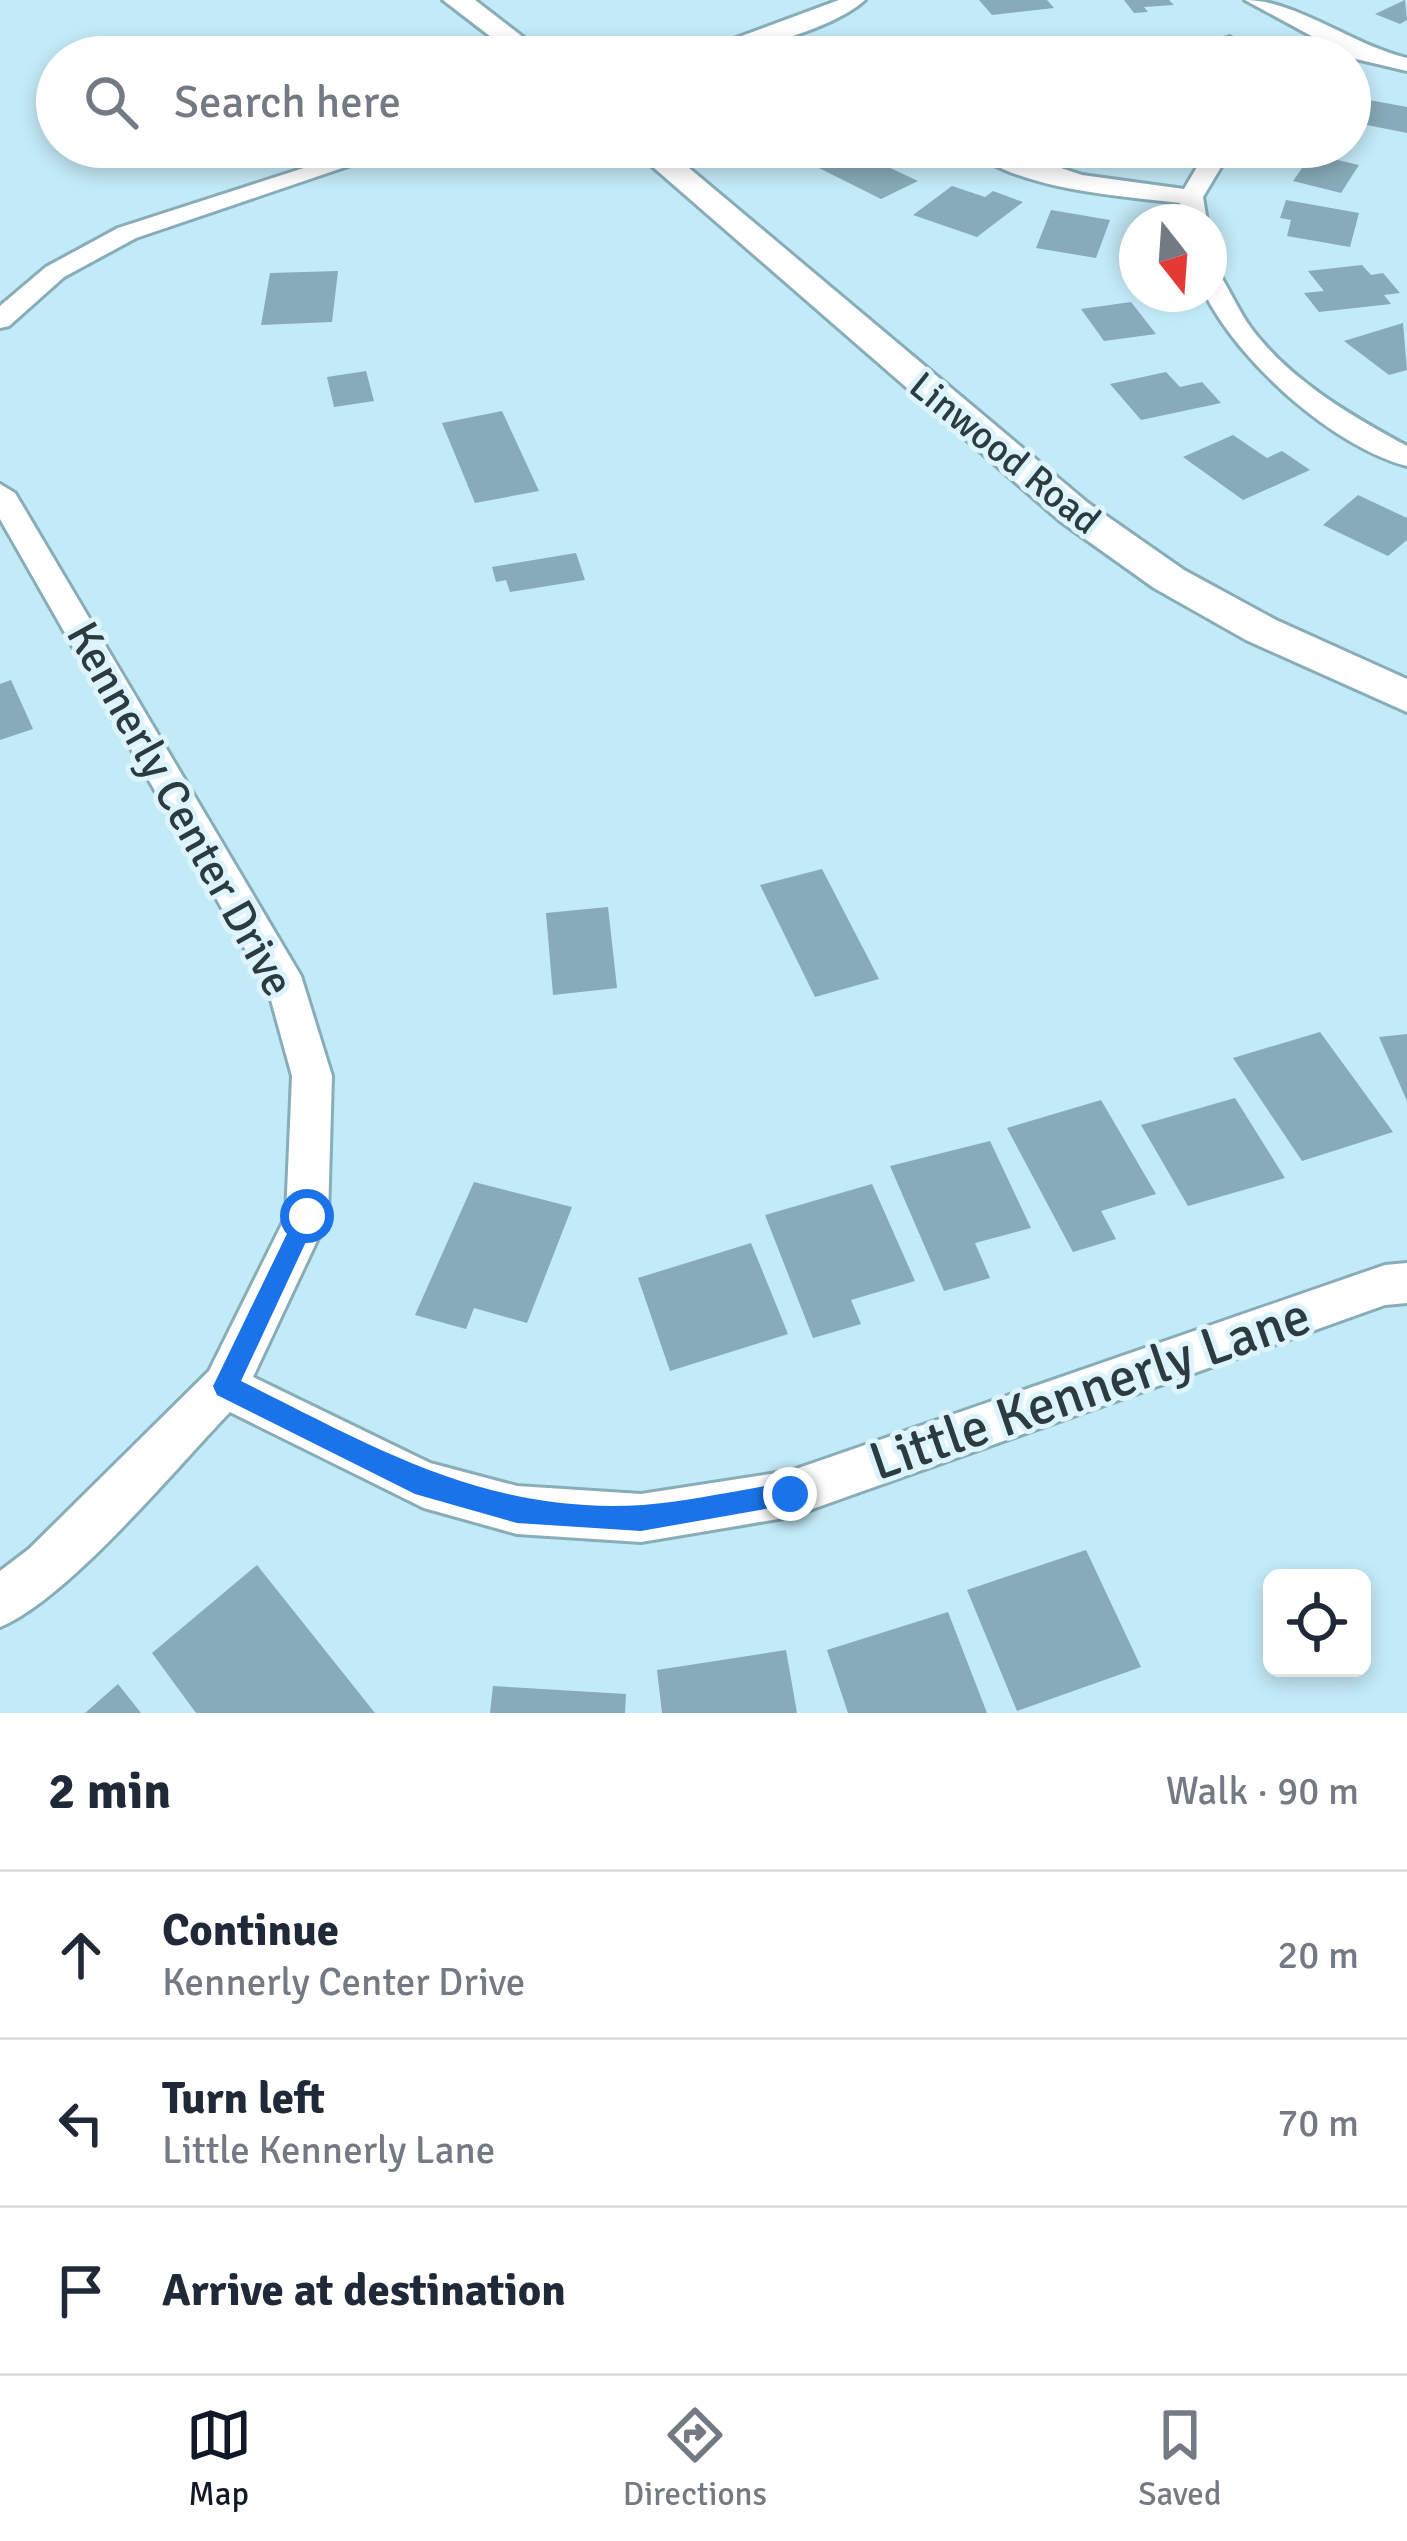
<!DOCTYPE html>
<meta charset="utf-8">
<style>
:root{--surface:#fff;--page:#f2f2f3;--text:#1f2937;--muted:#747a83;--line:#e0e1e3;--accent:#111827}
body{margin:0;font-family:Signika,sans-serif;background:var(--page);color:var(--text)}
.controls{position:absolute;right:36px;bottom:36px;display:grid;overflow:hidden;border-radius:18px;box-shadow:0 6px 18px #0003}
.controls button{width:108px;height:108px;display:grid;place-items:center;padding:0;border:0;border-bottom:3px solid var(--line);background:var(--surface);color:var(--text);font:60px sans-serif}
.compass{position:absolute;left:1119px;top:204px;width:108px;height:108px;border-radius:50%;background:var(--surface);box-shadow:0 6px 18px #0003;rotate:163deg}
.stop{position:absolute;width:36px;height:36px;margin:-27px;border:9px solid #1a73e8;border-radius:50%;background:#fff}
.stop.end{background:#1a73e8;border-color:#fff;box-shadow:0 3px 12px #0008}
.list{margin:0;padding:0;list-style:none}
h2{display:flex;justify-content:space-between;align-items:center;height:156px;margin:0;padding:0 48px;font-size:51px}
h2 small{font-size:39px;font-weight:400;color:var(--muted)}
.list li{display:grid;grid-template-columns:78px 1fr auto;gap:36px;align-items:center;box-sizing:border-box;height:168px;padding:0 48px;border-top:3px solid var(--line)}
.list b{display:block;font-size:45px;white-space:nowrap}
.list p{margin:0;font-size:39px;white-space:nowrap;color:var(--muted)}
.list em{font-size:39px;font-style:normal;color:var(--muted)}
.icon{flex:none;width:66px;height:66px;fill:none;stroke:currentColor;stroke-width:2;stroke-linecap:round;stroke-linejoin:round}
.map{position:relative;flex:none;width:1407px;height:1713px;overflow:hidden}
.search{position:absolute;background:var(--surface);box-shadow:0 6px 18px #0003;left:36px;right:36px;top:36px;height:132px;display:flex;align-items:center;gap:30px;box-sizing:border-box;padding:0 42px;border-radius:66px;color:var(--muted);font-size:45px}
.sheet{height:660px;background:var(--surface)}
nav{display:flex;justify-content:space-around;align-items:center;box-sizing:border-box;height:168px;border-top:3px solid var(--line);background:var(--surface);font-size:33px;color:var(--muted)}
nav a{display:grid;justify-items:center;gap:6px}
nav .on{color:var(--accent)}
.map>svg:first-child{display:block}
.building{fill:#87abb8}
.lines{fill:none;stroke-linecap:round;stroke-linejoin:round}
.minor-casing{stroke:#88adb9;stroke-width:6}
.tertiary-casing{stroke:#88adb9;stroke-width:6}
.minor{fill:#fff;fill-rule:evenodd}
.tertiary{fill:#fff;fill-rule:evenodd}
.route{fill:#1a73e8}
.labels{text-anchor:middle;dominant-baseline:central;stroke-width:10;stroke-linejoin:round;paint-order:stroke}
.far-street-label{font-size:39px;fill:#2c3b40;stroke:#ddf4fc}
.street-label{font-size:45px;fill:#2c3b40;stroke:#ddf4fc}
.near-street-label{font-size:54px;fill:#2c3b40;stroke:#ddf4fc}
</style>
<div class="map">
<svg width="1407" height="1713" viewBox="0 0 1407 1713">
<rect width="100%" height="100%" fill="#c3eaf7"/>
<g class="building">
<polygon points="979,0 1047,0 1054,8 992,15"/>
<polygon points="1124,0 1169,0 1174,5 1144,7 1148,12 1134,13"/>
<polygon points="1405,0 1407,20 1400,24 1375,14"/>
<polygon points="1230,34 1271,57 1207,57 1188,46"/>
<polygon points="1369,100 1407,107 1407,133 1357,123"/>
<polygon points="1312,154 1359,165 1341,193 1293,181"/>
<polygon points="867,157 918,181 881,199 817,167 832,161 845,167"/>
<polygon points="952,186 985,197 993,191 1023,202 977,237 913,215"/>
<polygon points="1286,200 1359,213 1350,247 1287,236 1291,220 1280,218"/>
<polygon points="1051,210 1110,220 1096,258 1036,248"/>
<polygon points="1362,265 1371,275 1383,273 1400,293 1384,295 1391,304 1319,312 1304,293 1324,291 1308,271"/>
<polygon points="338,271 332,322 261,325 270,273"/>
<polygon points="1131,302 1156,334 1104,341 1081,309"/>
<polygon points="1403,323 1407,370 1389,375 1344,341"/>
<polygon points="366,371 374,401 334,407 327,377"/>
<polygon points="1166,372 1180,387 1202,382 1221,403 1141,420 1110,384"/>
<polygon points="502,411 539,491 475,503 442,423"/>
<polygon points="1233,435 1267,458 1282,451 1310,470 1243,500 1183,457"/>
<polygon points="1358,495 1407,518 1407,540 1388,556 1323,525"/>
<polygon points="576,553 585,580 510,592 506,580 496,582 492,567"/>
<polygon points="11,680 33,729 0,740 0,684"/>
<polygon points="822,869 879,979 815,997 760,885"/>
<polygon points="608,907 617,988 553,995 546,913"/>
<polygon points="1320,1032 1393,1132 1302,1161 1233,1058"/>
<polygon points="1407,1034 1407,1101 1379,1037"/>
<polygon points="1235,1098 1285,1178 1188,1206 1141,1125"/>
<polygon points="1101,1100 1156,1194 1101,1211 1116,1239 1073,1252 1007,1128"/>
<polygon points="990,1141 1031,1228 975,1243 990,1278 944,1291 890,1166"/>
<polygon points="474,1182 572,1207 527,1323 474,1308 466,1329 415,1315"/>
<polygon points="872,1184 915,1281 851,1300 861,1324 813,1338 765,1215"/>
<polygon points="751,1243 788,1334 670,1371 638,1278"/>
<polygon points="1086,1550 1141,1667 1017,1711 967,1590"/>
<polygon points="257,1565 375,1713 196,1713 152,1653"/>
<polygon points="948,1612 987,1713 848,1713 827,1650"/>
<polygon points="786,1650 797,1713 662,1713 657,1670"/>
<polygon points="118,1684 141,1713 85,1713"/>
<polygon points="493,1686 626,1694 625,1713 490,1713"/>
</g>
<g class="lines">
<g class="minor-casing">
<g id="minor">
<path d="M839 0H865C831 31 731 57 685 57Z"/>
<path d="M1245 0C1296 0 1353 45 1407 58V71L1352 58Z"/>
<polygon points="369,147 404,147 136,238 64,277 9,326 0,328 0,306 46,267 118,228"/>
<path d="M968 147H998L1082 175 1184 189 1209 147H1233L1203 197 1207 222H1183L1180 203C1121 196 1012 189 968 147Z"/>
<path d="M1209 269 1218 272C1230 290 1238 310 1251 328 1291 381 1350 415 1407 446V466C1333 447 1238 361 1205 294H1209Z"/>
<path d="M0 484 15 493 301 976 332 1076 328 1217 253 1377 430 1463 517 1486 641 1494 790 1471 1385 1265 1407 1263V1303L1385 1305 790 1517 641 1542 517 1534 424 1508 230 1412C175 1469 68 1599 0 1627V1571L29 1549 209 1371 286 1216 292 1076 268 989 0 519Z"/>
</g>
</g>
<g class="tertiary-casing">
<g id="tertiary">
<polygon points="443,0 475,0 549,57 517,57"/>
<polygon points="630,147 664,147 1088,503 1184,570 1276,620 1407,679 1407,712 1246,640 1154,588 1060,521"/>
</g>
</g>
<use href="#minor" class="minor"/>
<use href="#tertiary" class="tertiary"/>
</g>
<path class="route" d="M307 1206 318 1216 241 1381C374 1447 487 1515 643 1505 692 1501 742 1489 790 1482L799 1485 803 1494 799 1503 641 1531 517 1523 415 1494 217 1395 213 1386 217 1378 299 1209Z"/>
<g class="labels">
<g class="far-street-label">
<text transform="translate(1005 453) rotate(39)">Linwood Road</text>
</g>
<g class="street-label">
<text transform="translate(180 809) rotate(61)">Kennerly Center Drive</text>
</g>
<g class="near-street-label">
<text transform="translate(1090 1389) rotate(-19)">Little Kennerly Lane</text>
</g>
</g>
</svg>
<div class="controls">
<button><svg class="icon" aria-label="locate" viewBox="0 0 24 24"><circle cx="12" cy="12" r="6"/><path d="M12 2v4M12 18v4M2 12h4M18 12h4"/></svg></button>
</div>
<svg class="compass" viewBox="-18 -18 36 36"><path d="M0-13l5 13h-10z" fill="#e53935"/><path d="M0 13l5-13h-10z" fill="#747a83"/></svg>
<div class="stop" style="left:307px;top:1216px"></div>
<div class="stop end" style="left:790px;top:1494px"></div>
<div class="search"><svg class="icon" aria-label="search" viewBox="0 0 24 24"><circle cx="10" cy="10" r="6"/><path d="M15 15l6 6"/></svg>Search here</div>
</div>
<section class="sheet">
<h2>2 min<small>Walk · 90 m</small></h2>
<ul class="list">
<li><svg class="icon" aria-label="ahead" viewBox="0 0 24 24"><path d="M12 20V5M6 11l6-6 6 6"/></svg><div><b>Continue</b><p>Kennerly Center Drive</p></div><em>20 m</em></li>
<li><svg class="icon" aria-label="left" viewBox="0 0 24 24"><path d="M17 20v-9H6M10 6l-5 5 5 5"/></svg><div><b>Turn left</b><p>Little Kennerly Lane</p></div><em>70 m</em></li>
<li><svg class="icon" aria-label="arrive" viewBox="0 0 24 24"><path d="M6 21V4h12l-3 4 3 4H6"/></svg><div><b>Arrive at destination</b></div></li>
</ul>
</section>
<nav>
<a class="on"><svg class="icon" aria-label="map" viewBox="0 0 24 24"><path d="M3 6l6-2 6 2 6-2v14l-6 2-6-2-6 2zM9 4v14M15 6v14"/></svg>Map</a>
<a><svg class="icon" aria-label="directions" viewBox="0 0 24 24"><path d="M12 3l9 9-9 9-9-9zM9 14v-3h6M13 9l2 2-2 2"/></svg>Directions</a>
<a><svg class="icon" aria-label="saved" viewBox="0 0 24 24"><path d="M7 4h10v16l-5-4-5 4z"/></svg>Saved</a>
</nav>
